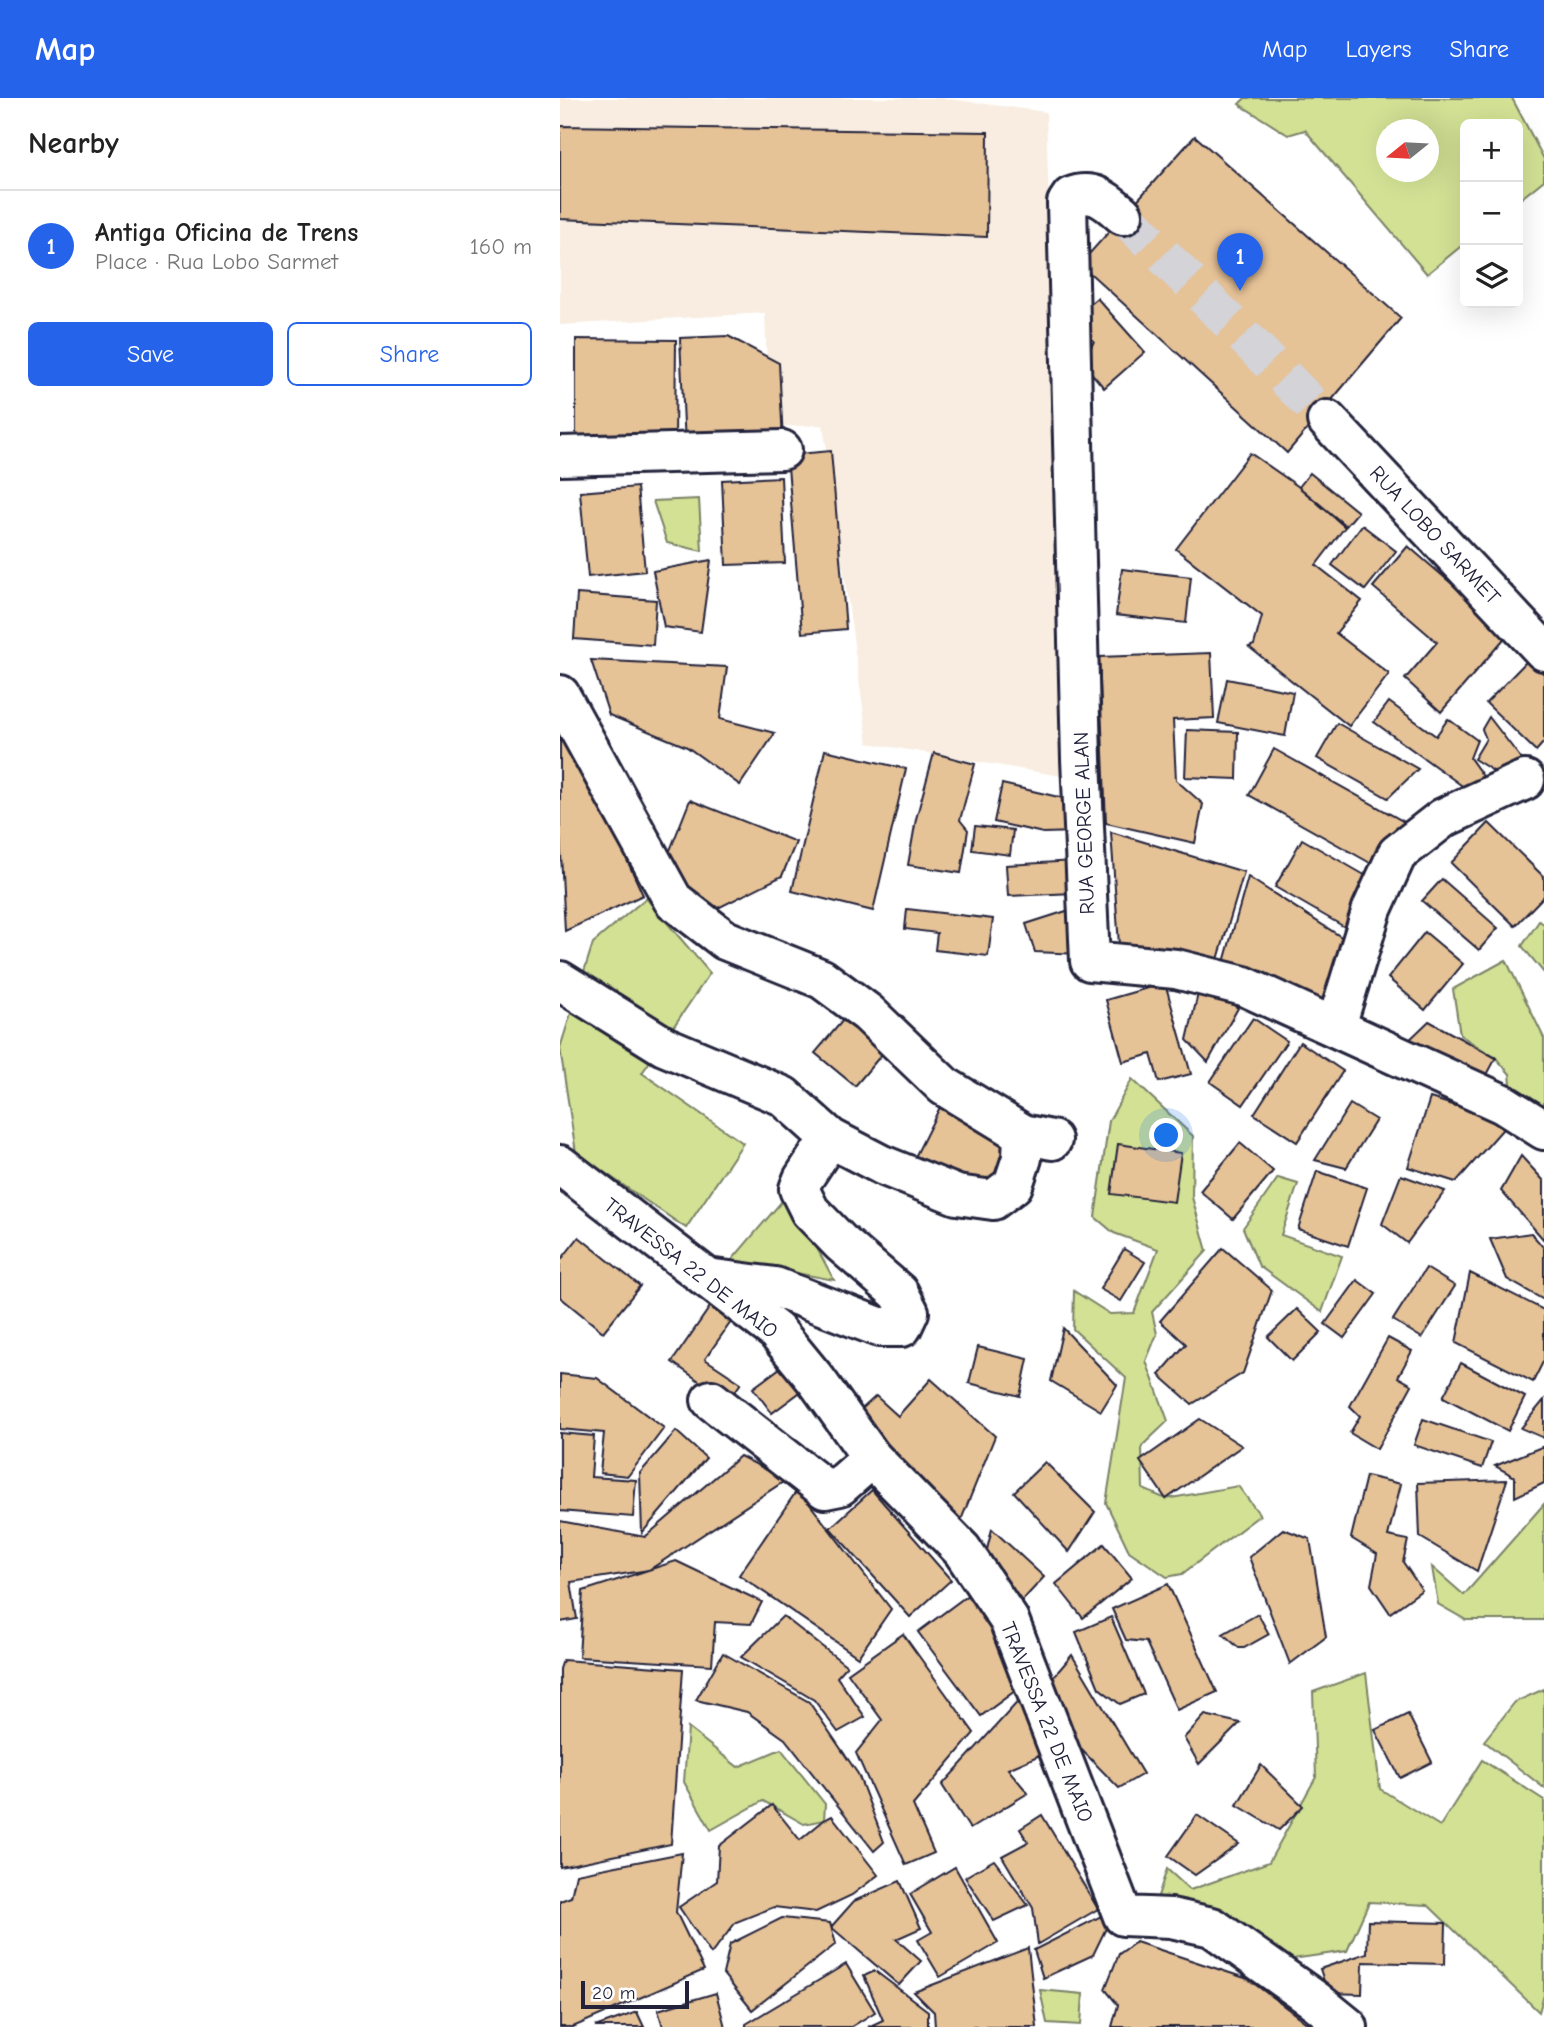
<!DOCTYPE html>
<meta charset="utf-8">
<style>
:root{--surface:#fff;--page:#f2f2f2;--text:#222;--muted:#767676;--line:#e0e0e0;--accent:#2563eb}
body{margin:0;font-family:"Comic Neue",sans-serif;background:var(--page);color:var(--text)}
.controls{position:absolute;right:21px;top:21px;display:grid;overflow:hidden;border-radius:10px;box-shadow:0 7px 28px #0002}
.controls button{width:63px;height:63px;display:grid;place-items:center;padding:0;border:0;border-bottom:2px solid var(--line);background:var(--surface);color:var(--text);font:35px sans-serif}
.compass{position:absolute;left:816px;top:21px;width:63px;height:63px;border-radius:50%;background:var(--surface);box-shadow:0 7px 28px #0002;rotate:252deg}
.scale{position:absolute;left:21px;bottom:18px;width:108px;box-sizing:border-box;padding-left:7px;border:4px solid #22223b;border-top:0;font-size:19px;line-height:24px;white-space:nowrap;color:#22223b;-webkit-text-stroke:5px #fff;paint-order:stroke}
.you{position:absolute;left:607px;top:1038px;width:24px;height:24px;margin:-18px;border:5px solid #fff;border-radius:50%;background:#1a73e8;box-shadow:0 0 0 10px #1a73e833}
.badge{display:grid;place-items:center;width:46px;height:46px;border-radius:50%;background:var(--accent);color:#fff;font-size:23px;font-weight:700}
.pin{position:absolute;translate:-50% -58px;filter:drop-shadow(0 2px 4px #0008)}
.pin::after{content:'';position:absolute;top:37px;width:24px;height:21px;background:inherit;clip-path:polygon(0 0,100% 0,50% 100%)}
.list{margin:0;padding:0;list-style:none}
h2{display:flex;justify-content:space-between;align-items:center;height:91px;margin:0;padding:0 28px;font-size:30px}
h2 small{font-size:23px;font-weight:400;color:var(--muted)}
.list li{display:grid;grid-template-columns:46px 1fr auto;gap:21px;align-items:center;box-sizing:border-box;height:112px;padding:0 28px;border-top:2px solid var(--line)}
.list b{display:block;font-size:26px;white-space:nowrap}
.list p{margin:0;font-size:23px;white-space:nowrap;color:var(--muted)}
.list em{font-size:23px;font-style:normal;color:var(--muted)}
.actions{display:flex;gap:14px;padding:21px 28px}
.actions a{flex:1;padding:16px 0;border:2px solid var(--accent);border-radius:10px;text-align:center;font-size:24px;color:var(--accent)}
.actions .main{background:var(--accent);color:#fff}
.icon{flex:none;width:38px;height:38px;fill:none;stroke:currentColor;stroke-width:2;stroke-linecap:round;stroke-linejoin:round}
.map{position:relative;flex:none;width:984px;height:1929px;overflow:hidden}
header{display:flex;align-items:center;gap:42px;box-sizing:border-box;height:98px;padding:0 35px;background:var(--accent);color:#fff}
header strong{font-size:33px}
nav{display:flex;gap:38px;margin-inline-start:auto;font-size:24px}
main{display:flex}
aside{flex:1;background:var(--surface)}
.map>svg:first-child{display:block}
.built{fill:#f8ede0}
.green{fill:#d2e194;stroke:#7a8268;stroke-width:2;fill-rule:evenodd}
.building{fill:#e6c297;stroke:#22223b;stroke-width:2}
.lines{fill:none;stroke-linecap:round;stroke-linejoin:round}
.minor-tunnel{stroke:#d3d3d8;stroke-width:38;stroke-dasharray:38 19;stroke-linecap:butt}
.minor-casing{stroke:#22223b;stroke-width:44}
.minor{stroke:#fff;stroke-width:38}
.labels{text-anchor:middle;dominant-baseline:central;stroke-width:7;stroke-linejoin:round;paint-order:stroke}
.street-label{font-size:21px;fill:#22223b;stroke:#fff}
</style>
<header>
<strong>Map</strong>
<nav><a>Map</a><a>Layers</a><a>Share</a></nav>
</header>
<main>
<aside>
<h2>Nearby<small></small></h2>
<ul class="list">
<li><span class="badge">1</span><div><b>Antiga Oficina de Trens</b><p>Place · Rua Lobo Sarmet</p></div><em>160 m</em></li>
</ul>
<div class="actions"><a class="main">Save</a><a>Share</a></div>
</aside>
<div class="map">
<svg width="984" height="1929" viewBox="0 0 984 1929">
<rect width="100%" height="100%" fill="#fff"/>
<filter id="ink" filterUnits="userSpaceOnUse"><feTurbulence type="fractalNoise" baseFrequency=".0143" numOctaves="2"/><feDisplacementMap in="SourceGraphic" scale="14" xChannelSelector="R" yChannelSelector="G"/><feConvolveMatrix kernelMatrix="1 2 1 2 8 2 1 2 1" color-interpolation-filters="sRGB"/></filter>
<g filter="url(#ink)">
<polygon class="built" points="0,0 381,0 486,14 507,679 308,645 263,327 209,329 205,215 0,227"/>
<g class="green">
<path d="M685 0H952L984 61V82L958 103V26H905V145L867 176 745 32 728 37 679 6ZM827 32H869V74H827Z"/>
<polygon points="139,401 142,453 107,445 93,403"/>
<polygon points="86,800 150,875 82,975 183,1045 126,1130 16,1055 0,950 33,845"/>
<polygon points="979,823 984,826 984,875 962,848"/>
<polygon points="946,862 984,940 984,1014 952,996 950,976 936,960 900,937 893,891"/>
<polygon points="572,981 633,1038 632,1099 647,1153 592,1214 597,1236 586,1263 608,1323 582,1348 583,1391 606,1401 678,1388 700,1417 622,1476 607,1479 569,1453 546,1405 566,1280 513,1231 514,1193 550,1216 574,1215 598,1151 554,1135 535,1119 549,1023"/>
<polygon points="718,1080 738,1086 721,1137 782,1158 762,1214 699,1168 683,1130"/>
<polygon points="228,1096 274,1182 171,1163"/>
<polygon points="984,1406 984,1522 906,1522 878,1506 872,1469 904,1497"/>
<polygon points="806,1575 820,1691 880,1728 922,1662 984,1702 984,1897 979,1914 868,1807 809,1804 787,1853 719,1863 689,1832 597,1801 607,1771 630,1792 709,1764 756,1679 753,1594"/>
<polygon points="984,1591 984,1690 924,1643 955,1604"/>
<polygon points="128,1630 178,1669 221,1651 265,1706 264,1722 244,1726 203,1703 151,1732 124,1684"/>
<polygon points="480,1892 523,1896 521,1927 487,1925"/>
</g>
<g class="building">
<polygon points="0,28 428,34 427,139 0,121"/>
<polygon points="635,38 841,220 727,355 520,166"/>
<polygon points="537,200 585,254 544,290 524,266 534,243 525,234 530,225 520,214"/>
<polygon points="168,238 219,265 223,343 125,348 120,240"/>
<polygon points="16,241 116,242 115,342 16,342"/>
<polygon points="271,353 286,531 242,535 227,357"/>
<polygon points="690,355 739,389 785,429 756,467 802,503 776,535 829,576 789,628 689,549 694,547 702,518 616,451"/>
<polygon points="750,375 798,414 786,428 739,389"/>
<polygon points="221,379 225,465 166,467 162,382"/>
<polygon points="77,389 85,473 28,479 20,394"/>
<polygon points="802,427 836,453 805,492 772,467"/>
<polygon points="848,448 949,535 881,614 845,581 877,544 813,489"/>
<polygon points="151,462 141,534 104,529 93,473"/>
<polygon points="562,471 631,479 626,525 556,517"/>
<polygon points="17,496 96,502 93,547 14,541"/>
<polygon points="651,555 654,620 613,622 616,682 643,706 635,745 546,725 539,559"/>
<polygon points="969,561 984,576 984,644 976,653 926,605"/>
<polygon points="31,562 167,569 160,621 215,635 180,687 127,649 49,617"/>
<polygon points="667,581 733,594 725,638 658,625"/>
<polygon points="829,604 876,638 888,621 917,642 910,660 932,691 912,695 814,624"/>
<polygon points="0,615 83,797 5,833 0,736"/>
<polygon points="929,619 963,663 943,679 914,661 926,641 922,631"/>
<polygon points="777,625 858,671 828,700 757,660"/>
<polygon points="627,632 678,634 677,681 625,679"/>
<polygon points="714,651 846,725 821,771 689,697"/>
<polygon points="265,652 346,671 313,813 232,793"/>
<polygon points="374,655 415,666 400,722 408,732 401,775 348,767 356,721"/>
<polygon points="442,686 516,703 516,734 483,735 434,724"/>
<polygon points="130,702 236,744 222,778 148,815 105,765"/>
<polygon points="929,725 984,779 984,798 955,828 891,765"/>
<polygon points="415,728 453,732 450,757 412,752"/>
<polygon points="551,734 684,774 654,875 559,847"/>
<polygon points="742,741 815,783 788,831 715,789"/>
<polygon points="513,763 514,795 448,798 446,767"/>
<polygon points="688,779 789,844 772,907 661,875"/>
<polygon points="882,781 938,830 919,852 862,803"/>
<polygon points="522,808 520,856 475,854 466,826"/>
<polygon points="347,811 433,821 428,858 375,852 377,835 345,831"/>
<polygon points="865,834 903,866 865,912 828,880"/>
<polygon points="605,885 631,976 599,984 591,956 563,964 546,902"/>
<polygon points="640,887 678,910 648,964 627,942"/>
<polygon points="289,915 328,949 295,988 255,955"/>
<polygon points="693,920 727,943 683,1007 650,984"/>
<polygon points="869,923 936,960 921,988 845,946"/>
<polygon points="740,944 783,973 737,1044 694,1016"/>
<polygon points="870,1000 949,1024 896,1084 848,1069"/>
<polygon points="790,1006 816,1022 786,1070 755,1062"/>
<polygon points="380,1009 457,1048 432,1098 355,1059"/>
<polygon points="680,1045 713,1073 673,1121 640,1093"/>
<polygon points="558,1046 621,1055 614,1104 551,1096"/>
<polygon points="961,1058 984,1083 984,1142 941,1093"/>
<polygon points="757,1073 807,1090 788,1148 738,1131"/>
<polygon points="841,1077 885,1093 847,1145 822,1126"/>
<polygon points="971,1135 984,1150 984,1202 947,1181 930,1141"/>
<polygon points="19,1139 80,1188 43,1234 0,1199 0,1163"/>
<polygon points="663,1150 712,1192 683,1275 632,1306 599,1277 626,1246 600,1223"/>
<polygon points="564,1151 585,1164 561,1203 540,1191"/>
<polygon points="866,1170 895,1188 862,1240 833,1222"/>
<polygon points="910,1175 984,1212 984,1262 973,1284 896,1245"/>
<polygon points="797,1182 816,1196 784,1240 765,1226"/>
<polygon points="152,1206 173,1221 145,1261 181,1285 168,1303 112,1264"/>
<polygon points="737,1211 761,1234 732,1263 708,1239"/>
<polygon points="503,1230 557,1287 541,1313 491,1283"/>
<polygon points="828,1240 852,1253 838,1279 852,1287 817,1351 790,1335 800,1318 790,1308"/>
<polygon points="418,1249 468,1261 460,1298 409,1285"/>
<polygon points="228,1264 247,1289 212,1315 193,1290"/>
<polygon points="901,1265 965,1299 948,1333 883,1299"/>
<polygon points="0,1276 37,1280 104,1330 68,1378 40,1375 44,1335 0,1331"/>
<polygon points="371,1281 435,1338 395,1437 293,1319 316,1298 338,1318"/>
<polygon points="984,1302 984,1340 961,1330"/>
<polygon points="640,1321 682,1348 606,1401 580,1363"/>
<polygon points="863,1321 931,1344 922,1370 854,1347"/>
<polygon points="116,1333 146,1360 82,1435 80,1375"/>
<polygon points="0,1335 34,1338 31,1379 76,1382 73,1419 0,1413"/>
<polygon points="984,1348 984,1385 955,1399 955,1379 935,1368"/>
<polygon points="180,1358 226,1382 89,1472 11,1484 17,1521 0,1524 0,1423 85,1439"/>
<polygon points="485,1364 535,1414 509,1454 454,1394"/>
<polygon points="806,1378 841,1386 828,1438 848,1442 843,1464 862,1492 830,1515 811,1487 817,1456 791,1440"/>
<polygon points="947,1382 917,1473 860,1439 858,1385"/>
<polygon points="238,1391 331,1511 298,1559 179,1477"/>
<polygon points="312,1392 391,1482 350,1519 270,1430"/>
<polygon points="432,1431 484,1479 461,1504 423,1468"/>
<polygon points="723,1431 750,1441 766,1539 730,1566 689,1459"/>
<polygon points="544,1446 572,1480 523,1520 496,1486"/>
<polygon points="116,1463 202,1504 191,1526 155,1524 152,1567 19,1559 23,1493"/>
<polygon points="608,1486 657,1594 617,1612 586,1544 566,1542 552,1511"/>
<polygon points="408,1497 471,1581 421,1618 358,1534"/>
<polygon points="698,1516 709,1536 684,1550 679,1550 663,1536"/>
<polygon points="223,1518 287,1568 277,1579 305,1619 278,1634 254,1602 181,1559"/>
<polygon points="551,1519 584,1596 560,1606 539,1590 516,1534"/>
<polygon points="343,1536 414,1635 353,1707 374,1755 346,1767 296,1655 322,1622 288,1575"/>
<polygon points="163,1555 249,1604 298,1676 324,1744 314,1753 225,1641 187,1614 136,1602"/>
<polygon points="512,1557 583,1676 559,1690 509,1639 484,1590"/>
<polygon points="3,1562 123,1571 111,1746 0,1769 0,1571"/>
<polygon points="463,1598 489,1653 448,1671 468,1695 410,1731 382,1687"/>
<polygon points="848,1616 872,1664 840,1680 815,1632"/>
<polygon points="645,1617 680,1625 639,1666 624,1640"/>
<polygon points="701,1667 743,1708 719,1732 677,1707"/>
<polygon points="212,1707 240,1742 264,1722 272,1718 318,1777 292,1797 256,1814 214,1809 176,1824 151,1856 119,1809 157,1783 159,1748"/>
<polygon points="482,1717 538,1811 478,1846 473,1810 442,1758 468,1744 460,1731"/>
<polygon points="637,1717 679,1746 635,1777 608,1758"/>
<polygon points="122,1755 116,1814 144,1872 13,1929 0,1929 0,1803 11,1799 16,1776"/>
<polygon points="434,1762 468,1807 434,1823 405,1779"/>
<polygon points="395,1769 438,1845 380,1879 358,1842 372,1834 350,1796"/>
<polygon points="340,1783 361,1830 336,1841 361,1863 339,1887 271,1829 294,1803"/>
<polygon points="547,1815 550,1822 533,1857 483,1880 474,1852"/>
<polygon points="222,1820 270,1825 276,1846 192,1912 163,1876 170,1846"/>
<polygon points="808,1823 886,1825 885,1866 803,1864 802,1896 768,1895 760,1871 807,1855"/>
<polygon points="576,1844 688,1881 752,1929 552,1929 558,1907 545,1891 559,1856"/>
<polygon points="468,1850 477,1929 375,1929 374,1914 354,1894"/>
<polygon points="286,1866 315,1914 291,1929 186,1929 186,1926"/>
<polygon points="315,1873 368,1913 368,1929 308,1929 323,1922 304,1878"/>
<polygon points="156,1895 165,1929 103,1929 98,1912"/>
<polygon points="77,1914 84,1929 35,1929"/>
</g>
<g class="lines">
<polyline class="minor-tunnel" points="563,117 767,322"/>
<g class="minor-casing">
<g id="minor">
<path d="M563 117C547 103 534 90 511 99L507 105 521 661 530 863 616 871 684 888 943 1006 984 1032"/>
<polyline points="767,322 984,553"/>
<polyline points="0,358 222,352"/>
<polyline points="0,597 113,802 165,842 262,881 308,915 384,988 463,1036 492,1042"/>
<polyline points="0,883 104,948 223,998 270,1040 322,1067 397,1097 433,1102 453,1087 462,1060 463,1036"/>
<polyline points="776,928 812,811 837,756 883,720 965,682"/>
<polyline points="0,1067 216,1233 257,1283 312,1360 402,1452 449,1522 563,1818 611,1820 652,1829 756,1903 788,1929"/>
<polyline points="147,1180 215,1189 319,1229 342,1229 349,1214 339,1195 281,1145 250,1113 239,1091 243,1081 270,1040"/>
<polyline points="151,1302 265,1391 280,1388 312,1360"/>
</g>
</g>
<use href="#minor" class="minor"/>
</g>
</g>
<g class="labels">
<g class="street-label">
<text transform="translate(875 437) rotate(47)">RUA LOBO SARMET</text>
<text transform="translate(524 725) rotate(-92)">RUA GEORGE ALAN</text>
<text transform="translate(131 1170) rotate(38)">TRAVESSA 22 DE MAIO</text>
<text transform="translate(487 1624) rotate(68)">TRAVESSA 22 DE MAIO</text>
</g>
</g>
</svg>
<div class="controls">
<button>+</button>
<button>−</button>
<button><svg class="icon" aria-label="layers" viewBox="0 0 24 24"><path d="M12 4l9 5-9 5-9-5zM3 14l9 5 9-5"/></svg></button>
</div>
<svg class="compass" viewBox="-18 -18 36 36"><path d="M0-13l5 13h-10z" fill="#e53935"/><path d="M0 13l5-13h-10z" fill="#767676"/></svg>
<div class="scale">20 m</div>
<div class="you"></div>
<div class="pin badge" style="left:680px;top:193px">1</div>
</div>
</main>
